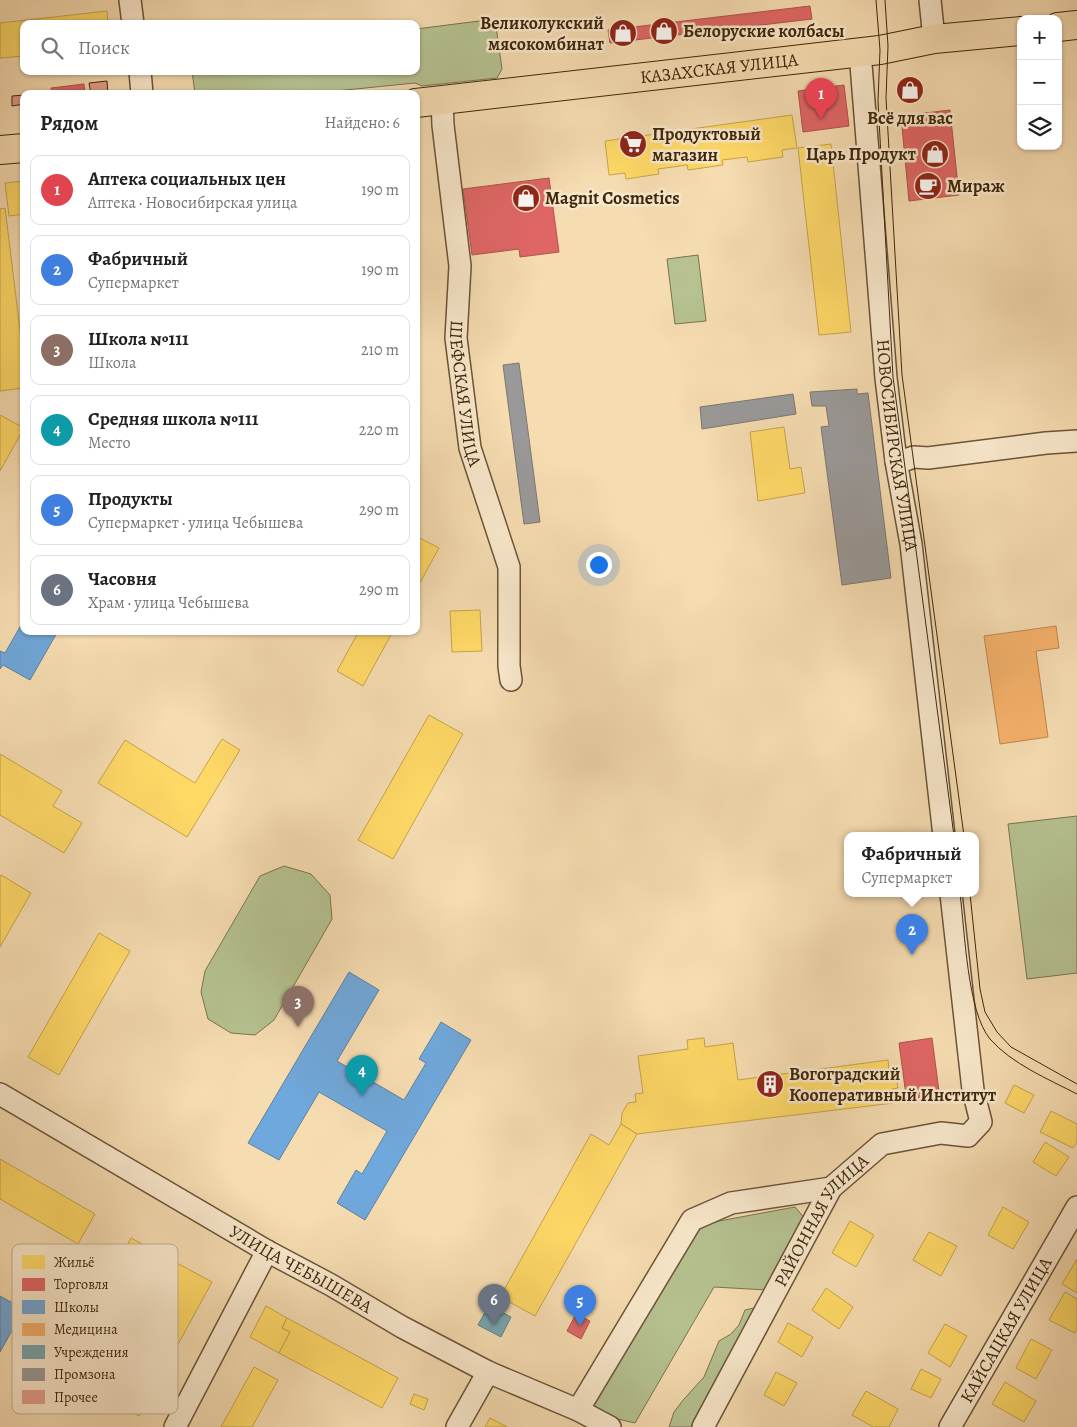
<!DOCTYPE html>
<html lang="ru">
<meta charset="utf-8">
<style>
:root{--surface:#fff;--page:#f2f2f2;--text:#222;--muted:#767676;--line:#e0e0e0;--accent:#7c3aed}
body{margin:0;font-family:Alegreya,serif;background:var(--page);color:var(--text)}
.controls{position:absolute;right:15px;top:15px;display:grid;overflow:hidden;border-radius:10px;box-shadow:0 1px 4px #0004}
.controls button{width:45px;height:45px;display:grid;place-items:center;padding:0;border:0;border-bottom:1px solid var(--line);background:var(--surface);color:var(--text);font:25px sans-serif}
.you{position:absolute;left:598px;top:564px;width:18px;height:18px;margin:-12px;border:4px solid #fff;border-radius:50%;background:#1a73e8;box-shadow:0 0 0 8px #1a73e833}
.badge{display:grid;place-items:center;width:32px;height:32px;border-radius:50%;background:var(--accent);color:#fff;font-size:16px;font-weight:700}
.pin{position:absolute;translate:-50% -41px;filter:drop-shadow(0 1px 2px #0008)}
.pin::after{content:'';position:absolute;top:26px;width:18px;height:15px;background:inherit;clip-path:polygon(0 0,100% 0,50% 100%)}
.popup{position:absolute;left:844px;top:832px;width:135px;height:65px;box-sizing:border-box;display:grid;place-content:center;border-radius:10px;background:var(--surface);filter:drop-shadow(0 1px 4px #0005);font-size:16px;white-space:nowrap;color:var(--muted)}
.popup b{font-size:19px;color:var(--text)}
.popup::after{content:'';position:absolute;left:50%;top:100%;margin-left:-10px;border:10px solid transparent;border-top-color:var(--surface)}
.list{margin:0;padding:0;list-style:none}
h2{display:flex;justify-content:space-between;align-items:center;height:65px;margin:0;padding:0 20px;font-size:21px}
h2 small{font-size:16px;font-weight:400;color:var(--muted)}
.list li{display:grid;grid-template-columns:32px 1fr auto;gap:15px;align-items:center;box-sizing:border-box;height:70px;margin:0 10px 10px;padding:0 10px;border:1px solid var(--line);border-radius:10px}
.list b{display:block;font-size:19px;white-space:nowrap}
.list p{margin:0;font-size:16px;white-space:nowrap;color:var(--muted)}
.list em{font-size:16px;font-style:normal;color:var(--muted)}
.icon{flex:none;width:28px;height:28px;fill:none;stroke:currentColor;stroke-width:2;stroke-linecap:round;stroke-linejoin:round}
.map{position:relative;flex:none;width:1077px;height:1427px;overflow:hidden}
.search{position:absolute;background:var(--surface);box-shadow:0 1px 4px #0004;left:20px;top:20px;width:400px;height:55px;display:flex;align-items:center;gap:12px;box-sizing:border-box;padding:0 18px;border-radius:10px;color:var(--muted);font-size:19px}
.panel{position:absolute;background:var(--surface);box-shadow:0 1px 4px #0004;left:20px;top:90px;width:400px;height:545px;border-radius:10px}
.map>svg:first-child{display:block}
.green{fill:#b6c291;stroke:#7a744f}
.homes{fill:#ffd966;stroke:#c5a44b}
.shops{fill:#e06666;stroke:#af534b}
.schools{fill:#6fa8dc;stroke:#60819e}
.health{fill:#f6b26b;stroke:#be884f}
.public{fill:#76a5af;stroke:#657f7e}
.industry{fill:#999;stroke:#7d776f}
.building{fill:#e49f8c;stroke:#3d270d}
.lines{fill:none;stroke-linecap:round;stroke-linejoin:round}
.minor-casing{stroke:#6b5436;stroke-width:24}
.major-casing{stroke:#3d270d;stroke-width:30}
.minor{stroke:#f9e8cc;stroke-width:21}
.major{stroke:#f6dcb1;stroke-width:28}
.tram{stroke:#3d270d;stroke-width:1}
.labels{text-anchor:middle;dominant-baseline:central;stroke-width:5;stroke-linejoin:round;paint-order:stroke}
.poi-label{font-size:18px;font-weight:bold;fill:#3d270d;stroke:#f9e8cc;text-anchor:start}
.street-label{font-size:18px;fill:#3d270d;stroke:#f9e8cc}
.key{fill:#f9e8cc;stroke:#c1ae93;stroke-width:1}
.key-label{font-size:14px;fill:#3d270d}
</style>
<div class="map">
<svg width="1077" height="1427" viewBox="0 0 1077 1427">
<rect width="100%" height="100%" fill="#f6dcb1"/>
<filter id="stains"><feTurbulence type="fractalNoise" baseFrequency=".004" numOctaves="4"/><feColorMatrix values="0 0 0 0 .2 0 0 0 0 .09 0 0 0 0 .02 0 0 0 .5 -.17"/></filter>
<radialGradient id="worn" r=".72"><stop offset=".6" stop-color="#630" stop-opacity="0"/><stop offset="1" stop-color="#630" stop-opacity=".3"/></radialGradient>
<g class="green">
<polygon points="495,19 502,69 497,78 422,86 415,83 306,94 195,94 192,71 416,71 416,29"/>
<polygon points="698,255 706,321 675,324 667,259"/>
<polygon points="1077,816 1077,973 1027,979 1008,824"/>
<polygon points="284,866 311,874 330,895 332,919 274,1020 255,1035 231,1033 208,1019 201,992 205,971 260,876"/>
<polygon points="795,1207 806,1220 767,1290 714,1287 635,1423 578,1410 692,1226"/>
<polygon points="105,1293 133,1310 97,1381 68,1364"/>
<polygon points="754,1308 691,1427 669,1427 674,1412 684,1399 704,1377 719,1341 731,1334 739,1325 745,1310"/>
</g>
<g class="homes">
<polygon points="107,11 108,24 24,24 24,56 0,58 0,23"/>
<polygon points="792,115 797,148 782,150 783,157 748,162 747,157 722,160 723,165 688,170 687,165 658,169 659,174 626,179 625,173 609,175 605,141"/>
<polygon points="831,144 851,332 819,335 798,148"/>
<polygon points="24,181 24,214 9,216 5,183"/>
<polygon points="5,208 24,362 24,388 0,391 0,209"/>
<polygon points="0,415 24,428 0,471"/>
<polygon points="784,427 790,469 801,467 805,493 758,501 750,432"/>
<polygon points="416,536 439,548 416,590"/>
<polygon points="480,610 482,651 452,652 450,611"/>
<polygon points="359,631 393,631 363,686 337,671"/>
<polygon points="429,715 463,734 393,859 358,840"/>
<polygon points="222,739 240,750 187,837 98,783 125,740 195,783"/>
<polygon points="0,754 62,791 53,806 82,823 64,853 0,815"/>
<polygon points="1,875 31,893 0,947 0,877"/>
<polygon points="99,933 130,951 59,1075 28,1057"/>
<polygon points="704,1038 705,1047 733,1043 738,1080 888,1060 889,1071 895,1070 898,1088 892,1089 894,1103 637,1134 621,1124 622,1113 628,1103 636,1102 635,1094 643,1093 638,1056 688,1049 687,1040"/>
<polygon points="1014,1085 1034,1095 1024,1113 1005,1103"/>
<polygon points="1051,1111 1077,1124 1077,1142 1073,1148 1040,1132"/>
<polygon points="621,1124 637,1134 535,1316 500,1297 591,1134 609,1145"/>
<polygon points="1045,1142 1069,1157 1056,1176 1033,1162"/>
<polygon points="0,1159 95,1214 78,1244 0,1199"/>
<polygon points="1003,1207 1029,1222 1013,1249 988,1235"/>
<polygon points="850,1221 874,1235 856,1267 832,1253"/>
<polygon points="929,1232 957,1246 941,1276 913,1260"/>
<polygon points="131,1238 212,1282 139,1416 109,1400 166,1294 115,1267"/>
<polygon points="1077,1259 1077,1293 1062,1284"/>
<polygon points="826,1288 853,1307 839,1329 812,1310"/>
<polygon points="1065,1292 1077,1299 1077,1329 1075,1333 1049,1320"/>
<polygon points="266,1306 287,1318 282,1328 290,1332 279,1353 250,1337"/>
<polygon points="287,1318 398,1378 382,1408 279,1353 290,1332 282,1328"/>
<polygon points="788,1323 813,1337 802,1357 778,1342"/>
<polygon points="945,1324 967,1336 950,1367 928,1353"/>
<polygon points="1031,1339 1052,1350 1036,1379 1016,1368"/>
<polygon points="254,1367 278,1380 252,1427 221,1427"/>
<polygon points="921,1369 941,1379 931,1398 911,1389"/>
<polygon points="776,1372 797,1383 784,1406 764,1395"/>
<polygon points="1005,1382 1036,1401 1024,1422 992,1404"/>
<polygon points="866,1391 898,1409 889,1427 873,1427 852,1415"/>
<polygon points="414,1394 428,1399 424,1410 410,1404"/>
<polygon points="490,1418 507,1427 485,1427"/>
</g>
<g class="shops">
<polygon points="810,6 812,19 610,43 608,30"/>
<polygon points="84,84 85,94 52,94 51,88"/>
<polygon points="844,85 849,126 803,132 798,91"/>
<polygon points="915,85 916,94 904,96 903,86"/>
<polygon points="950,110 959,195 909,201 901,116"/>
<polygon points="549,178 559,252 520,257 519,249 472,255 463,189"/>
<polygon points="932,1038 940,1099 907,1103 899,1043"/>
<polygon points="576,1314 590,1321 581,1339 567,1331"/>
</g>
<g class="schools">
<polygon points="24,620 24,631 58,631 30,680 3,665 0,669 0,651 5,653"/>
<polygon points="349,972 379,990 337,1061 404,1100 426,1063 419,1059 441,1022 471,1040 365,1220 337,1203 356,1170 362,1174 387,1131 319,1092 279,1160 248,1143"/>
<polygon points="0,1296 24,1309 0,1352"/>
</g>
<polygon class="health" points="1056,626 1059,648 1036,651 1048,737 1000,744 984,636"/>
<polygon class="public" points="489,1305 511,1317 501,1337 478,1325"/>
<g class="industry">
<polygon points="519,363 540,522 524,524 503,365"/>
<polygon points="857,389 857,394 868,393 891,578 842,585 821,427 829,426 826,406 812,406 810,392"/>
<polygon points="793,394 796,414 702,429 700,407"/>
</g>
<g class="building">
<polygon points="107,81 108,94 91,94 89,83"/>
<polygon points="24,95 24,104 12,106 12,96"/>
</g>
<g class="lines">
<g class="minor-casing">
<g id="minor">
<polyline points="130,0 133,24"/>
<polyline points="930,0 934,39"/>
<path id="s1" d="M860 52 886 378 896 461 911 544 944 836"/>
<polyline points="140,71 142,94"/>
<path id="s2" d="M442 100 443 125 460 266 456 338 470 448 509 567V666L511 680"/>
<polyline points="896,461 905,460 914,457 928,458 1046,443 1077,441"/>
<path id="s3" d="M0 1094 267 1251 331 1285 402 1327 488 1372 578 1410 610 1427"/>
<polyline points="578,1410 692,1220 731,1203 831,1188"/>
<polyline points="175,1427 267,1251"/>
<polyline points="457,1427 488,1372"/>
<path id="s4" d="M703 1427 831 1188 882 1144 941 1133 968 1136 981 1122 973 1090 951 894"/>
<path id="s5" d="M950 1427 1077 1207"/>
</g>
</g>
<g class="major-casing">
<g id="major">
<polyline points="1058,27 1077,25"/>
<path id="s6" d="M416 103 880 50 934 39 1021 31"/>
<polyline points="0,150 24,148"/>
</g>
</g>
<use href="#minor" class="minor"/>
<use href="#major" class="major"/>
<g class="tram">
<polyline points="876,0 880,50 878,101 893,377 954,836"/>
<polyline points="885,0 888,46 886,98 902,375 964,836"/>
<path d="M960 894C965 931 967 1011 990 1039 1012 1064 1048 1079 1077 1094"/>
<polyline points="970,894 980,989 985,1012 997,1032 1011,1047 1077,1084"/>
</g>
</g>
<defs>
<g id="shop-disc" transform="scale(1.4375)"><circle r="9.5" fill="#8f2418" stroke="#f9e8cc"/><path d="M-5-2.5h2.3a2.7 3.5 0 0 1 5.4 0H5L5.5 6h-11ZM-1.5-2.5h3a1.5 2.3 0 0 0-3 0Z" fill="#fff"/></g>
<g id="supermarket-disc" transform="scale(1.4375)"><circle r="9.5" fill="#8f2418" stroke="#f9e8cc"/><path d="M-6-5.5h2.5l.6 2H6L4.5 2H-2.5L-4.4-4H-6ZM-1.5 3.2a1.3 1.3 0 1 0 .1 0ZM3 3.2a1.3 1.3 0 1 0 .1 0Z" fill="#fff"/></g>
<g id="cafe-disc" transform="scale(1.4375)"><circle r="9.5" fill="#8f2418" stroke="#f9e8cc"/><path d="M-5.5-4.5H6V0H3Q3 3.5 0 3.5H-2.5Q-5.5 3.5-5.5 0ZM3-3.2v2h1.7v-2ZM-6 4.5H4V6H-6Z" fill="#fff"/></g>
<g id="building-disc" transform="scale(1.4375)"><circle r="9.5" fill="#8f2418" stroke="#f9e8cc"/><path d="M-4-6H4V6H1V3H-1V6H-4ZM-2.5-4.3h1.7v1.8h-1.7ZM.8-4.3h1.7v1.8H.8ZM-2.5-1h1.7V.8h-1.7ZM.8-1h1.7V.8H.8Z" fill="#fff"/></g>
</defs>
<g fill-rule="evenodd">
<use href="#shop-disc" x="664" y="31"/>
<use href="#shop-disc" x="623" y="33"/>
<use href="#shop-disc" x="910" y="90"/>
<use href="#supermarket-disc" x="633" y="144"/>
<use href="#shop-disc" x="935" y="154"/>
<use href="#cafe-disc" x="928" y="186"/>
<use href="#shop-disc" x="526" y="198"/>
<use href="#building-disc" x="770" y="1084"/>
</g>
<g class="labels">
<g class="poi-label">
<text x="604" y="23" text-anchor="end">Великолукский<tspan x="604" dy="21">мясокомбинат</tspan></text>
<text x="683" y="31">Белоруские колбасы</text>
<text x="910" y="118" text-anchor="middle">Всё для вас</text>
<text x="652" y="134">Продуктовый<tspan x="652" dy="21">магазин</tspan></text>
<text x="916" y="154" text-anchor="end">Царь Продукт</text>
<text x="947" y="186">Мираж</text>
<text x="545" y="198">Magnit Cosmetics</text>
<text x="789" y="1074">Вогоградский<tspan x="789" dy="21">Кооперативный Институт</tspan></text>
</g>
<g class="street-label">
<text stroke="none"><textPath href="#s6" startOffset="305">КАЗАХСКАЯ УЛИЦА</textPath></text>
<text stroke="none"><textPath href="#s2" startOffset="295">ШЕФСКАЯ УЛИЦА</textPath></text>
<text stroke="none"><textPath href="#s1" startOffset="395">НОВОСИБИРСКАЯ УЛИЦА</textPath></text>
<text stroke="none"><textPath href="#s4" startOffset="239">РАЙОННАЯ УЛИЦА</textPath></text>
<text stroke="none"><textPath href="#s3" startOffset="348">УЛИЦА ЧЕБЫШЕВА</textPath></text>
<text stroke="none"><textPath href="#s5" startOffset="112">КАЙСАЦКАЯ УЛИЦА</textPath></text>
</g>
</g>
<rect x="12" y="1244" width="166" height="170" rx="8" class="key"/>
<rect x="22" y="1255" width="23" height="14" fill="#ffd966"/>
<rect x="22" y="1278" width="23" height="13" fill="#e06666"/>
<rect x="22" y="1300" width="23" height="14" fill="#6fa8dc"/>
<rect x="22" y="1323" width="23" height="13" fill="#f6b26b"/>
<rect x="22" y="1345" width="23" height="14" fill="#76a5af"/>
<rect x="22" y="1368" width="23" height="13" fill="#999"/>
<rect x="22" y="1390" width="23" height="14" fill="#e49f8c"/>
<g class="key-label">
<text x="54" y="1267">Жильё</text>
<text x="54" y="1289">Торговля</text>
<text x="54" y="1312">Школы</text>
<text x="54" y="1334">Медицина</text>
<text x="54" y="1357">Учреждения</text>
<text x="54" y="1379">Промзона</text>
<text x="54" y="1402">Прочее</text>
</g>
<rect width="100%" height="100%" filter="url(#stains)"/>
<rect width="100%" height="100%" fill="url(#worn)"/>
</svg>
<div class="controls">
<button>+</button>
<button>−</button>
<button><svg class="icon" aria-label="layers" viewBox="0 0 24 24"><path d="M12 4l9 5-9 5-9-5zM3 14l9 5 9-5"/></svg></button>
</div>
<div class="you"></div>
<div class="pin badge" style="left:821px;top:119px;background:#e0444e">1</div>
<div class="pin badge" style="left:912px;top:955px;background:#3f7fe0">2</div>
<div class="popup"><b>Фабричный</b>Супермаркет</div>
<div class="pin badge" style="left:298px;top:1027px;background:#8d6e63">3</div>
<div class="pin badge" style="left:362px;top:1096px;background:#0f9aa8">4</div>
<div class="pin badge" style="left:580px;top:1326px;background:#3f7fe0">5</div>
<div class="pin badge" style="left:494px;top:1325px;background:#6b7280">6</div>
<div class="search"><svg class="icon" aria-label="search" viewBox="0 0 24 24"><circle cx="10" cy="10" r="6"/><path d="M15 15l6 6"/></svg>Поиск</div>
<section class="panel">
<h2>Рядом<small>Найдено: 6</small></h2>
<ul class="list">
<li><span class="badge" style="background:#e0444e">1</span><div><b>Аптека социальных цен</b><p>Аптека · Новосибирская улица</p></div><em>190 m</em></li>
<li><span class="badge" style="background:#3f7fe0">2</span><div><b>Фабричный</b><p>Супермаркет</p></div><em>190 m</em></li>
<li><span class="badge" style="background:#8d6e63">3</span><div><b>Школа №111</b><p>Школа</p></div><em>210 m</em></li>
<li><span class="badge" style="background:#0f9aa8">4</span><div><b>Средняя школа №111</b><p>Место</p></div><em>220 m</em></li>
<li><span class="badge" style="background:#3f7fe0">5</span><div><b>Продукты</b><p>Супермаркет · улица Чебышева</p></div><em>290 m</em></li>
<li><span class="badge" style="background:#6b7280">6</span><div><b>Часовня</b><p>Храм · улица Чебышева</p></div><em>290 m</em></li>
</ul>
</section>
</div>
